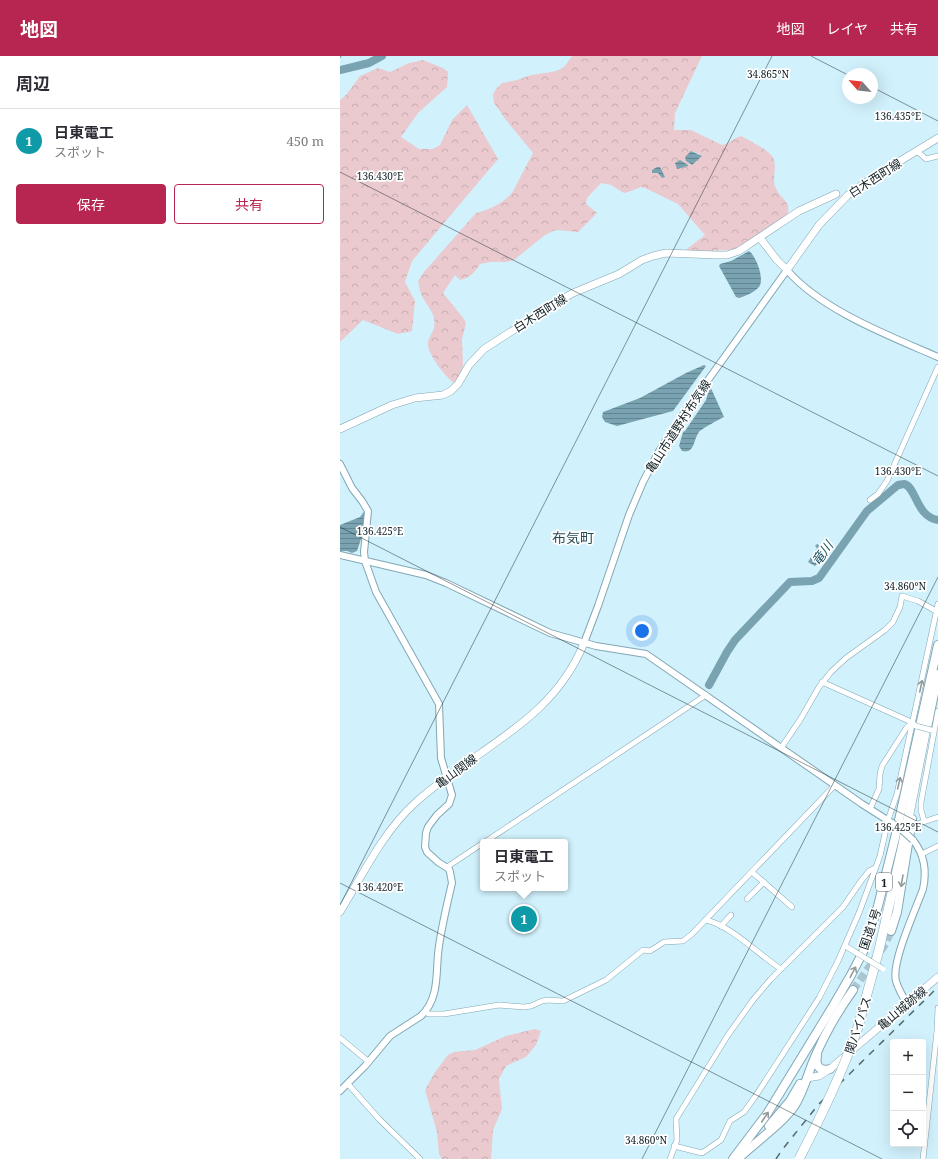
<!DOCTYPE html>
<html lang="ja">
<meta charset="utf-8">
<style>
:root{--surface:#fff;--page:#f7f7f7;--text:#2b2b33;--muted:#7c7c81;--line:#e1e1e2;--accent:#b72650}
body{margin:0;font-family:"Noto Serif","Noto Sans JP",serif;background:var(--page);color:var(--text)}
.controls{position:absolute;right:12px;bottom:12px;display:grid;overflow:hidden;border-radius:4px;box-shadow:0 4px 16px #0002}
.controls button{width:36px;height:36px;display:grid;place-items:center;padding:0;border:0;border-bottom:1px solid var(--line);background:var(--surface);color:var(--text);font:20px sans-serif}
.compass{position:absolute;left:502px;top:12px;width:36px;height:36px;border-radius:50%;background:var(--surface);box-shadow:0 4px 16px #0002;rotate:297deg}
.you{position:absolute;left:302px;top:575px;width:14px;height:14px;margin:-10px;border:3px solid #fff;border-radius:50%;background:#1a73e8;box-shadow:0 0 0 6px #1a73e833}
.badge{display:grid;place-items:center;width:26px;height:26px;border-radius:50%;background:var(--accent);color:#fff;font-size:13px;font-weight:700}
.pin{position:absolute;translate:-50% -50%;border:2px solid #fff;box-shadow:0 1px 4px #0006}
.popup{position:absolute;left:140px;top:783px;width:88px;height:52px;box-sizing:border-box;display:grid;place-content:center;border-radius:4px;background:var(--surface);filter:drop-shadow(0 1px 3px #0005);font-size:13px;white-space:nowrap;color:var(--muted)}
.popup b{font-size:15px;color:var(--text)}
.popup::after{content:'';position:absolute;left:50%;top:100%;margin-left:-8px;border:8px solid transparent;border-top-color:var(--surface)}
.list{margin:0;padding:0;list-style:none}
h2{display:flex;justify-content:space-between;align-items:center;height:52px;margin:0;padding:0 16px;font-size:17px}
h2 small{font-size:13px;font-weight:400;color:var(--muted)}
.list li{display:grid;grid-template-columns:26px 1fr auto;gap:12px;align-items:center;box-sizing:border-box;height:64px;padding:0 16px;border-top:1px solid var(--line)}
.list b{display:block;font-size:15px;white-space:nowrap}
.list p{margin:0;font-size:13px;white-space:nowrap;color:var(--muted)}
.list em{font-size:13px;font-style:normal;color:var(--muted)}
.actions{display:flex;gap:8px;padding:12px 16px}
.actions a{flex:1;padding:9px 0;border:1px solid var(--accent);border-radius:4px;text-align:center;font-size:14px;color:var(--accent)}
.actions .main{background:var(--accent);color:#fff}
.icon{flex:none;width:22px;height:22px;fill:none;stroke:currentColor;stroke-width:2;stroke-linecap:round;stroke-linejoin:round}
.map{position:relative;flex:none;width:598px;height:1103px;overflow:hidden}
header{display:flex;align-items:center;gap:24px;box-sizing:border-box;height:56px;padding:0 20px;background:var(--accent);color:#fff}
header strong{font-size:19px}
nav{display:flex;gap:22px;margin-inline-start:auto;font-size:14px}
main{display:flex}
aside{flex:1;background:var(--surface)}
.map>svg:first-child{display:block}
.forest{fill:url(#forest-crowns);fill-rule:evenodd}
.water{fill:url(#water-rules)}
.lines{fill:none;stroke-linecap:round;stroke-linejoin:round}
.river{stroke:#7aa3b2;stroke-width:8}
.trunk-tunnel{stroke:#aac7d1;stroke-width:8;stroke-dasharray:8 4;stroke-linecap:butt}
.minor-casing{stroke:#82a7b5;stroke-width:6}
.tertiary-casing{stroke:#82a7b5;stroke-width:8}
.secondary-casing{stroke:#82a7b5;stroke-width:8}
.trunk-casing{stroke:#82a7b5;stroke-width:10}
.motorway-casing{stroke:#82a7b5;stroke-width:10}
.minor{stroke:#fff;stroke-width:5}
.tertiary{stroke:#fff;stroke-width:6}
.secondary{stroke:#fff;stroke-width:7}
.trunk{stroke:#fff;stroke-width:8}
.motorway{stroke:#fff;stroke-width:9}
.rail{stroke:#546970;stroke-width:1.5;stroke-dasharray:7 7;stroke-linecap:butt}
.minor-bridge-casing{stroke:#82a7b5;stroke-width:6;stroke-linecap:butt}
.tertiary-bridge-casing{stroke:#82a7b5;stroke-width:8;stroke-linecap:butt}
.motorway-bridge-casing{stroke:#82a7b5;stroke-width:10;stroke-linecap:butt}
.minor-bridge{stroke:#fff;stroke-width:5}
.tertiary-bridge{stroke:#fff;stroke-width:6}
.motorway-bridge{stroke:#fff;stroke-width:9}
.oneway{stroke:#939a9c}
.ticks{fill:none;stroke:#101f24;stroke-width:1;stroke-opacity:0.45}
.labels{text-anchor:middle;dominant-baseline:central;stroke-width:3.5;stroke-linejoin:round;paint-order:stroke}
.shield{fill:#fff;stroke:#586266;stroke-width:1}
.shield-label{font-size:11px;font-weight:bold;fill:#101f24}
.street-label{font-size:12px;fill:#101f24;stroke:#fff}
.water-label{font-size:13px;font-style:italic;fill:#144d5f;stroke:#fff}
.quarter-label{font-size:14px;fill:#294c58;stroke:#fff}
.ticks-label{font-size:10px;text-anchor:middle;fill:#101f24;stroke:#fff;stroke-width:3.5;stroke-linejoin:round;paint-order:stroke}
</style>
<header>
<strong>地図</strong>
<nav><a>地図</a><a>レイヤ</a><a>共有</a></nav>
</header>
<main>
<aside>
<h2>周辺<small></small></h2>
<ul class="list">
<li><span class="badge" style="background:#0f9aa8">1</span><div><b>日東電工</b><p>スポット</p></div><em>450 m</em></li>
</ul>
<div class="actions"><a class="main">保存</a><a>共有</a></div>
</aside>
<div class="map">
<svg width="598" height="1103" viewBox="0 0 598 1103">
<defs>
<pattern id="forest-crowns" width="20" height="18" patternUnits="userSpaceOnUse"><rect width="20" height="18" fill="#eacace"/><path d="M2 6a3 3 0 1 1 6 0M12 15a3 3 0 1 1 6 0" fill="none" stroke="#c8adb1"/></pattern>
<pattern id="water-rules" width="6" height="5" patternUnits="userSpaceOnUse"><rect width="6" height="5" fill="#7aa3b2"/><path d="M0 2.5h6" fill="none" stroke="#638491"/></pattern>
</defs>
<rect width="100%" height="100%" fill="#d1f1fc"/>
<g class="forest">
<path d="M232 0H362L335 57 334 74H351L382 89C389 88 394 82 401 80 410 85 425 92 432 100 438 107 432 122 435 130 439 144 454 144 446 162L400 191 389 194 343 196 365 179 338 148 305 132 301 131 291 135 284 137 271 129 261 127 247 142 246 148 257 157 238 176 217 174 213 175 205 179 174 204 166 206H151L140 208C135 216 130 222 120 224L115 219 103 237 124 263 126 267 122 283 123 309 118 323 114 327C105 321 86 296 88 286 91 276 96 274 94 262 92 254 86 248 82 240 80 236 79 230 78 225L84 216 136 157C150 154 163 147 172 137L193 97 166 64 154 47 153 38 157 32 162 27 177 24 191 19 212 16 219 14 225 10ZM351 95 360 98 351 109 348 106Z"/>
<polygon points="83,4 103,12 108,16 107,31 78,57 61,81 79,93 93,93 100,89 112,64 127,49 158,103 72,205 65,226 75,245 72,275 58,278 23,264 0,286 0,44 6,39 20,20 38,12 50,16 69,7"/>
<polygon points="195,973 201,975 196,989 186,1001 166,1010 159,1023 162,1053 153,1074 151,1103 102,1103 99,1098 97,1076 85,1034 95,1016 108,999 114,996 135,994 166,980"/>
</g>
<g class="water">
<polygon points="351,95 362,100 352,109 346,105 345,101"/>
<polygon points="340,104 348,109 348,110 337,113 335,107"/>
<polygon points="317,111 320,111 325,121 322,122 318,117 312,117 312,114"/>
<path d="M409 195C416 200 425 223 419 231 415 236 405 240 399 242L396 241 379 210 380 208 391 205Z"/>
<polygon points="364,309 366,310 333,355 277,370 265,366 262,361 263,356 300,342 346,317"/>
<path d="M370 330 384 361C380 363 361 373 359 376 353 384 355 398 342 395L339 390 343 376 345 375 366 344Z"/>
<polygon points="24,456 24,474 17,495 12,497 7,495 0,495 0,469 20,461"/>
<polygon points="477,488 483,491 483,498 485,501 475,510 468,506 477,492 475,490"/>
</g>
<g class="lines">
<g class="river">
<polyline points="0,14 29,7 42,0"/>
<path d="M369 629 387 596 395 584 450 526 472 525 479 522 527 455 558 429C560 429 562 428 564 428 576 430 576 461 598 464"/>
</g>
<polyline class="trunk-tunnel" points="513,934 544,890 551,875"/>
<g class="minor-casing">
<g id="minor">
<polyline points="577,95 586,103 598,100"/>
<polyline points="530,444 538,438 547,425 598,311"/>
<polyline points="482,626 569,665 575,669"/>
<polyline points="441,692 460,664 479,631 491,616 506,602 545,574 553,566 560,551 562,540 578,545 598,556"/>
<polyline points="530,753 539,733 540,718 542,710 567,671 572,668"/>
<polyline points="584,765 581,754 581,746 598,655"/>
<polyline points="574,769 598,761"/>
<polyline points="145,786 366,639"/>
<polyline points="582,798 598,790"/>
<polyline points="107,811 143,787"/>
<polyline points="412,816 452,851"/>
<polyline points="407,843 424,826"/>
<path d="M366 864C390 869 419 899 441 913"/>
<polyline points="381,870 391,859"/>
<polyline points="85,956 89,958 104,958 159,949 184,951 191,950 202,945 208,944 223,945 266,924 303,894 310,895 324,886 343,885 352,878 495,729"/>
<polyline points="0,982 29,1006"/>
<polyline points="8,1028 39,1063 80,1103"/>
<polyline points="334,1090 362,1097 381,1084 390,1065 404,1056 415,1041 479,942 498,905 519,857 540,800 548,764 557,738 598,548"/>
<polyline points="330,1103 337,1084 336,1063 388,979 413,944 430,924 503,851 521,825 529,815 535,812"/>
<polyline points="583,1103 597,975 598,952"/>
</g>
</g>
<g class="tertiary-casing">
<g id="tertiary">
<path d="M0 408 12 432 22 445 28 455 24 496 25 505 36 536 99 648 101 702 112 739 109 748 97 759 88 771 86 777 85 791 87 796 98 806 109 813 110 816 112 827C107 848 102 869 99 890 95 914 101 941 81 960L50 980 25 1010 0 1035"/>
<polyline points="0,499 86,519 106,527 210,577 256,590 306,598 522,748 552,767"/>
<path d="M244 587 258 550 289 459 303 426 318 397 340 363 447 214C481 254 550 280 598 301"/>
<path d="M567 948C563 940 558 933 556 925 551 906 576 853 583 833 587 815 584 798 573 784"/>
</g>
</g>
<g class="secondary-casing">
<g id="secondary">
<polyline points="420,182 437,204 447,214 479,169 508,139 532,122 598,82"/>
<polyline points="0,373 52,349 75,342 103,339 111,335 118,328 129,309 144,293 217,246 233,237 279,218 302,204 313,200 326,197 377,199 387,199 399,195 459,155 496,138"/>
<path d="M0 856C23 818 43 776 75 747 135 692 212 667 244 587"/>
<polyline points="467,1022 479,1020 490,1013 598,921"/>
</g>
</g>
<g class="trunk-casing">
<g id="trunk">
<polyline points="588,667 598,618"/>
<polyline points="551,875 557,856 572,763"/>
<path d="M477 1000C475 1010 480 1016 490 1013"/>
<polyline points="429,1070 450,1045 460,1028"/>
<path d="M401 1100C417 1085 443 1067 455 1049 464 1034 468 1017 475 1001 485 977 498 955 513 934"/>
<polyline points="393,1103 427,1058 493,950 511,919 523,896 538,850 555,782 598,589"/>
</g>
</g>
<g class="motorway-casing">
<polyline id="motorway" points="518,971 539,894 563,788 588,662"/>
</g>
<use href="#minor" class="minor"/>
<use href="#tertiary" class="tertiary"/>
<use href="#secondary" class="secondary"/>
<use href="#trunk" class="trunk"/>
<use href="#motorway" class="motorway"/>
<polyline class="rail" points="436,1103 442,1094 478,1049 598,931"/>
<g class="minor-bridge-casing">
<g id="minor-bridge">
<polyline points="576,670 591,674"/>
<polyline points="562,774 574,769"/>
<polyline points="507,891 543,913"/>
</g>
</g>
<g class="tertiary-bridge-casing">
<polyline id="tertiary-bridge" points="552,767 562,774 573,784"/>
</g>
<g class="motorway-bridge-casing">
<path id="motorway-bridge" d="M459 1103C481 1060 502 1018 518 971"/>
</g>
<use href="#minor-bridge" class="minor-bridge"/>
<use href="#tertiary-bridge" class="tertiary-bridge"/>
<use href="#motorway-bridge" class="motorway-bridge"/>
</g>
<defs><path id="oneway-shaft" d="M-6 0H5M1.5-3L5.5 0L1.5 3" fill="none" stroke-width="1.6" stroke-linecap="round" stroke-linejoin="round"/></defs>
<g class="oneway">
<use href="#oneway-shaft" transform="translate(581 630) rotate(-78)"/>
<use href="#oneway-shaft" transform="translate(559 727) rotate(-77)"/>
<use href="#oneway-shaft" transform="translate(562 825) rotate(99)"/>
<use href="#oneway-shaft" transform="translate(513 916) rotate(-62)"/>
<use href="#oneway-shaft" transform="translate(425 1061) rotate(-56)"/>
</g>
<path class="ticks" d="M471 0 508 19M0 2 1 0M532 31 598 65M0 116 598 420M0 471 598 776M0 827 542 1103M0 849 432 0M302 1103 598 521"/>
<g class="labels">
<rect class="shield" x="536" y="817" width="16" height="18" rx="3"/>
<g class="shield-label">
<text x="544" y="826">1</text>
</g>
<g class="street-label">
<text transform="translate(535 122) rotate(-33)">白木西町線</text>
<text transform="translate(200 257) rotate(-32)">白木西町線</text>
<text transform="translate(338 370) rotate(-57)">亀山市道野村布気線</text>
<text transform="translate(116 715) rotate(-36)">亀山関線</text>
<text transform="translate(530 873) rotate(-71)">国道1号</text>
<text transform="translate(562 952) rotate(-40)">亀山城跡線</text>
<text transform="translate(518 969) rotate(-72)">関バイパス</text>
</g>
<g class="water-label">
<text transform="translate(482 497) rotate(-54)">竜川</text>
</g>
<g class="quarter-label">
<text x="233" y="481">布気町</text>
</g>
</g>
<g class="ticks-label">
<text x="428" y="22">34.865°N</text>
<text x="558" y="64">136.435°E</text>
<text x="40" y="124">136.430°E</text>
<text x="558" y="419">136.430°E</text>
<text x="40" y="479">136.425°E</text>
<text x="565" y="534">34.860°N</text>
<text x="558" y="775">136.425°E</text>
<text x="40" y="835">136.420°E</text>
<text x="306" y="1088">34.860°N</text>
</g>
</svg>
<div class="controls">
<button>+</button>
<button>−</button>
<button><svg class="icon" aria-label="locate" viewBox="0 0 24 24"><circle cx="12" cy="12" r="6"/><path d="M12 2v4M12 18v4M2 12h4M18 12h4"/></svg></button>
</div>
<svg class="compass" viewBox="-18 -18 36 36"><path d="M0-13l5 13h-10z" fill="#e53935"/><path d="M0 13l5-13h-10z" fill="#7c7c81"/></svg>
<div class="you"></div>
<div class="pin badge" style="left:184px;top:863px;background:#0f9aa8">1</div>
<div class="popup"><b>日東電工</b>スポット</div>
</div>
</main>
